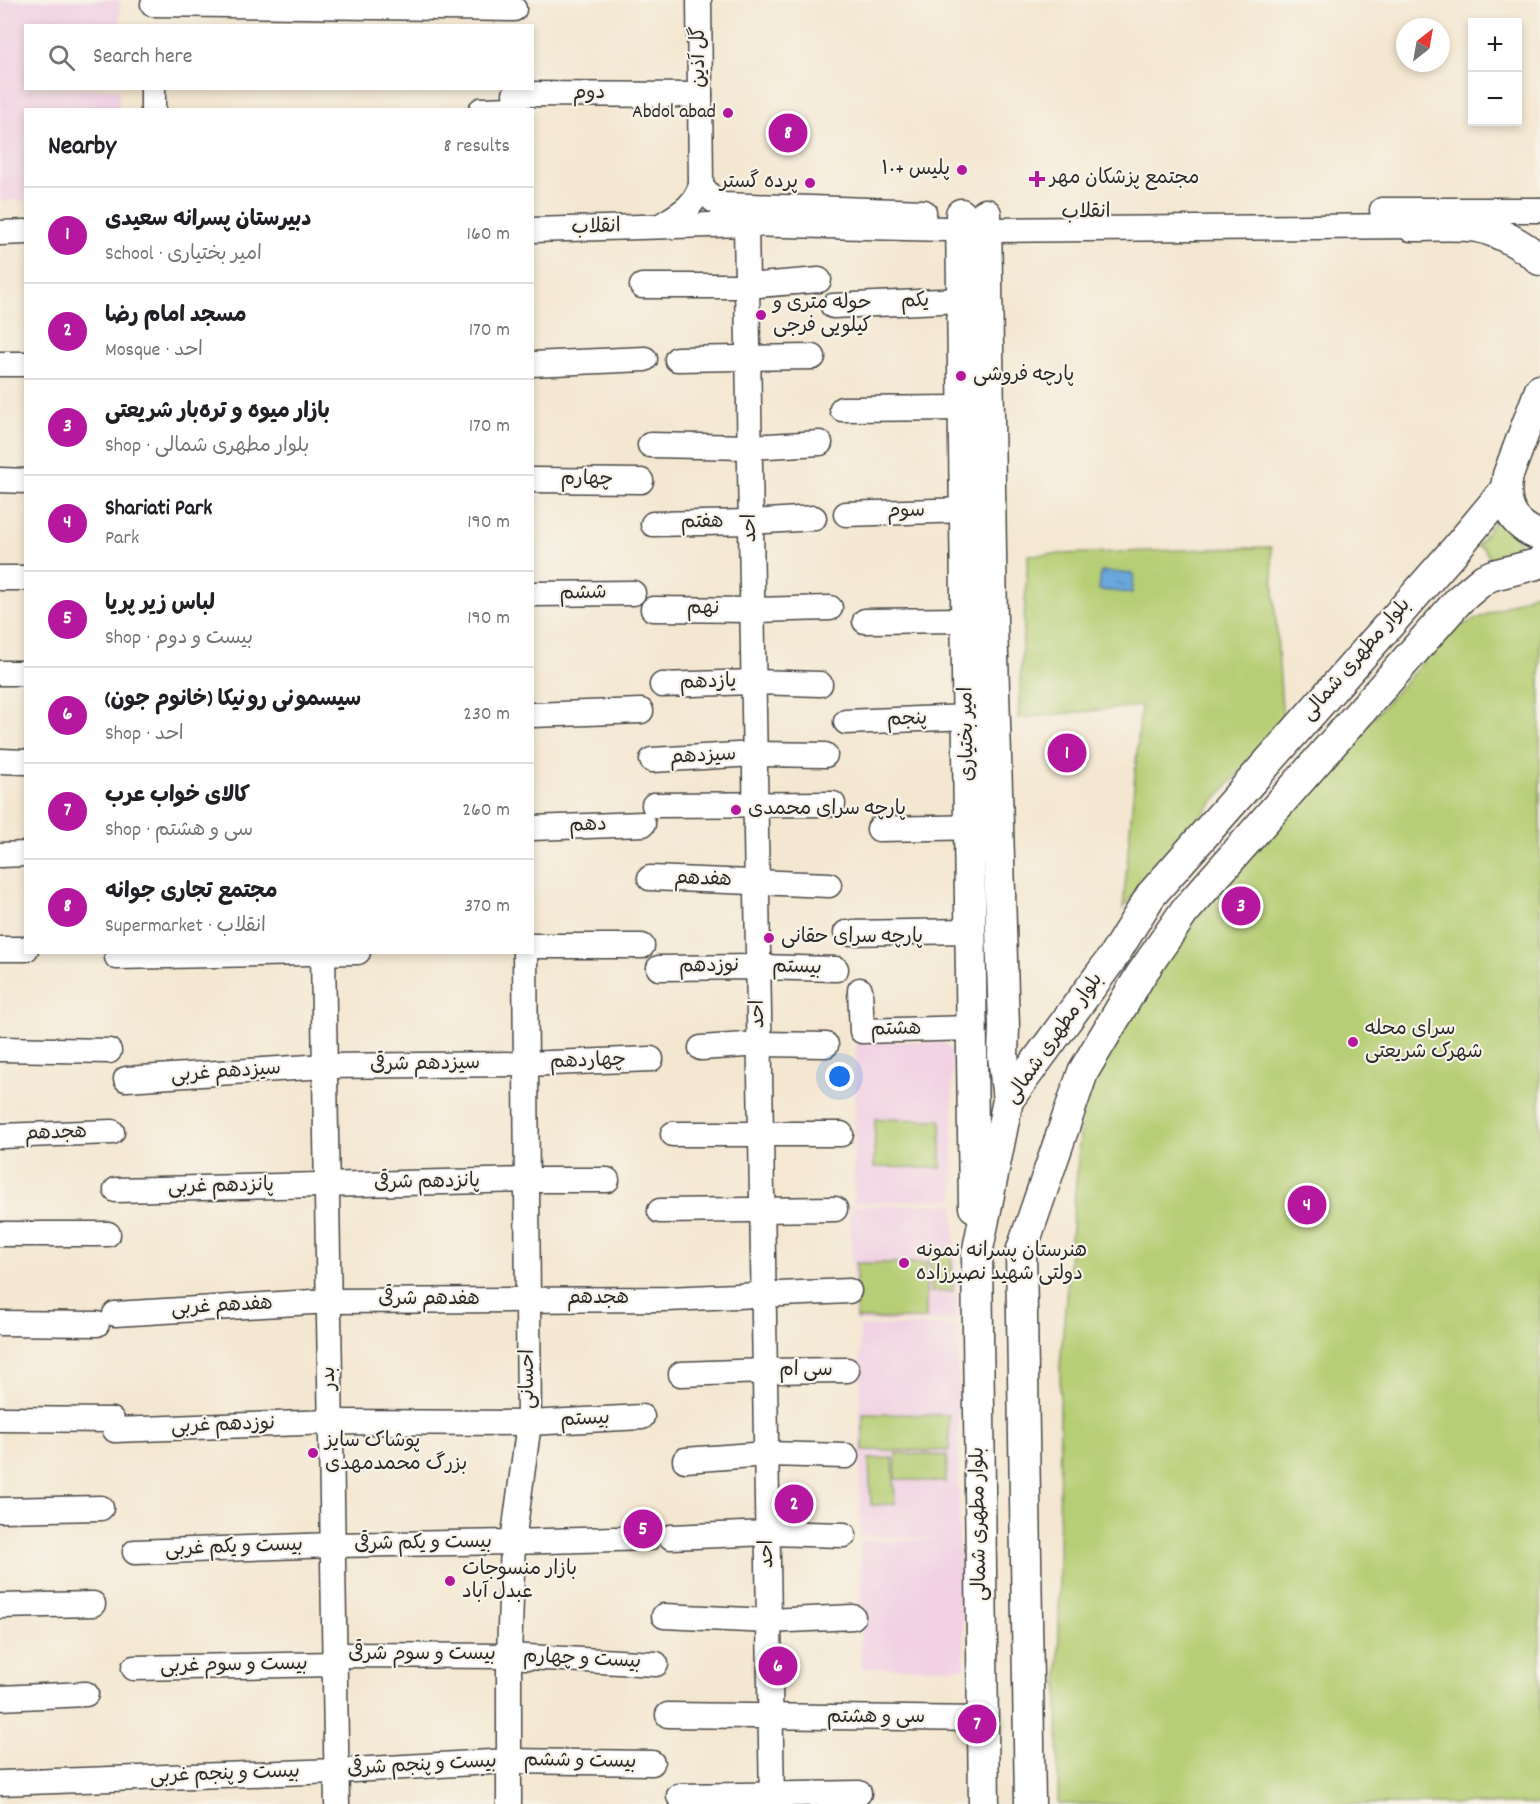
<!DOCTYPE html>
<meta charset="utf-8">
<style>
:root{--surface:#fff;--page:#f6f6f6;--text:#202124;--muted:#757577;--line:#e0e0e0;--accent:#b5179e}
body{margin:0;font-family:Dekko,"Playpen Sans Arabic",sans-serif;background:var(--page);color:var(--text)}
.controls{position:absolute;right:18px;top:18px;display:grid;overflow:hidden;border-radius:0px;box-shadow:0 3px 9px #0003}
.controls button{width:54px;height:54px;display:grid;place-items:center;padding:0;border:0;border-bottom:2px solid var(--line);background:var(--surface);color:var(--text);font:30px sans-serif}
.compass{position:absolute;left:1396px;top:18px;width:54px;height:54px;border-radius:50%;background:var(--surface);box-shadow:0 3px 9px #0003;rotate:31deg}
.you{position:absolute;left:840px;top:1077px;width:21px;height:21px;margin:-15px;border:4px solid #fff;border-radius:50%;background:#1a73e8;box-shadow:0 0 0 9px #1a73e833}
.badge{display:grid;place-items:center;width:39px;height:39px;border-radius:50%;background:var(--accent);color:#fff;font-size:20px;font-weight:700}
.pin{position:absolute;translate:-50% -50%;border:3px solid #fff;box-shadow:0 2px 6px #0006}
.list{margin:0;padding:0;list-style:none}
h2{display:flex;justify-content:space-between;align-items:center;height:78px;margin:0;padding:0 24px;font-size:26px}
h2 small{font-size:20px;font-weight:400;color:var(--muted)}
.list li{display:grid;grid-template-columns:39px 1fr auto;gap:18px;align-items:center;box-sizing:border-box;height:96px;padding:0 24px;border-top:2px solid var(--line)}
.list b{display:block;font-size:22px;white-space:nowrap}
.list p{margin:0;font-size:20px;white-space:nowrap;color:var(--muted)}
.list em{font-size:20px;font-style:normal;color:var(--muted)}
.icon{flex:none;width:33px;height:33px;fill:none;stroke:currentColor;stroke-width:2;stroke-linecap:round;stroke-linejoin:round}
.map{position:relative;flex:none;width:1540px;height:1804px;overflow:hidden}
.search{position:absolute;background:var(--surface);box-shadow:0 3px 9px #0003;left:24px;top:24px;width:510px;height:66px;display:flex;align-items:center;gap:15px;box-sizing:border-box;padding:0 21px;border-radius:0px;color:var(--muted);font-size:22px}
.panel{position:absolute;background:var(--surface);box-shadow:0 3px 9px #0003;left:24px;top:108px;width:510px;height:846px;border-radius:0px}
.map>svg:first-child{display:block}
.built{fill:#f1d0e3}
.green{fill:#b6ce74;stroke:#707c50;stroke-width:1.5}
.water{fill:url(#water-ripples);stroke:#4b6984;stroke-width:1.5}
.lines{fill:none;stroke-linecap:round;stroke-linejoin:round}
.minor-casing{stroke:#494744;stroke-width:27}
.major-casing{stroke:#494744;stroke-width:33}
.minor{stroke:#fff;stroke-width:24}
.major{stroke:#fff;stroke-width:30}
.poi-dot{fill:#b5179e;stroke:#f7f3e8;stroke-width:2}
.labels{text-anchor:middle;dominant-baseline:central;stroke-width:4.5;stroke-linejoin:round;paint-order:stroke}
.street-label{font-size:20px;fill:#2b2b2b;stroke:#f7f3e8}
.poi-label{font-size:20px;fill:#2b2b2b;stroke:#f7f3e8;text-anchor:start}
</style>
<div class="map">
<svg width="1540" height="1804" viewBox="0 0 1540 1804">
<defs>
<pattern id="water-ripples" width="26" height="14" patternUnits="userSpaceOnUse" patternTransform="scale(1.5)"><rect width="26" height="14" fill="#6ba7dc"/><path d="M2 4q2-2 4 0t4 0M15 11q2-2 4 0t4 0" fill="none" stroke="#5888b3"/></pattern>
</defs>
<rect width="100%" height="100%" fill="#f7f3e8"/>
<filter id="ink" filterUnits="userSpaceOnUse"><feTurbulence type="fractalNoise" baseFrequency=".0167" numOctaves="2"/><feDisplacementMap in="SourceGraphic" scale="12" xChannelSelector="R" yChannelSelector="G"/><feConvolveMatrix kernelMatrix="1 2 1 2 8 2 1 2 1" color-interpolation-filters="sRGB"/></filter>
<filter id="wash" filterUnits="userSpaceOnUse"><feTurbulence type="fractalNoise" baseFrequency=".008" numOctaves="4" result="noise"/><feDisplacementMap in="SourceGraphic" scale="24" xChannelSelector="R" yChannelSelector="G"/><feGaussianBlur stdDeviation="1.35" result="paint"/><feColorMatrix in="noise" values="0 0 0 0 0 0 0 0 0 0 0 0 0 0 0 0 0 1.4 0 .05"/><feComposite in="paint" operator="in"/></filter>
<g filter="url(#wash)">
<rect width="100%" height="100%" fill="#f4e7d1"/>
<g class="built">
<polygon points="0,0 120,0 120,25 26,26 26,88 119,89 119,109 26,110 25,200 0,201"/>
<polygon points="856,1042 943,1042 952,1052 954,1199 853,1203"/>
<polygon points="954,1204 957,1321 855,1322 849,1206"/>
<polygon points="860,1326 958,1326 959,1541 965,1668 861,1668 860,1541 943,1540 860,1535"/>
</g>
<g class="green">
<polygon points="1503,509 1517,540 1528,552 1488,562 1489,556 1483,548 1477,546"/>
<polygon points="1271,547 1283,723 1166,855 1123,908 1141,706 1018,718 1028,555"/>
<polygon points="1540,591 1540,1804 1058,1804 1060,1366 1082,1114 1135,992 1160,959 1451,630"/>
<polygon points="875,1119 941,1120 941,1168 874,1167"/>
<polygon points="951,1250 953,1291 931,1292 929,1251"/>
<rect x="856" y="1263" width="70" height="56"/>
<polygon points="863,1414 949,1415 949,1451 863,1450"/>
<polygon points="896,1453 947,1456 946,1482 895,1479"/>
<polygon points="893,1458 895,1504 871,1505 869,1459"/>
</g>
<polygon class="water" points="1101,571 1134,574 1132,593 1099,590"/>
</g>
<g filter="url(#ink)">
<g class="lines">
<g class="minor-casing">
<g id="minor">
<polyline points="153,4 514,9"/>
<polyline points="515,94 700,95"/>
<polyline points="153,110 153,88"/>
<polyline points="481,110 515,109"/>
<polyline points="701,185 713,200 723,205 924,212"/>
<polyline points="1382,210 1540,210"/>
<polyline points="746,224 772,1804"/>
<path d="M660 226C679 214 694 208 701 185L699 0"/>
<polyline points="532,230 746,224 986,230 1411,226"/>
<polyline points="0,233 26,232"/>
<polyline points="642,286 747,286 819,280"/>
<polyline points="833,306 962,300"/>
<polyline points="677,359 813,357"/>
<polyline points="0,364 26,364"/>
<polyline points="532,364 645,359"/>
<polyline points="842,409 963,408"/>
<polyline points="650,445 749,447 820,443"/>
<polyline points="0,480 26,481"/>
<polyline points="532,480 641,481"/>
<polyline points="846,514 965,510"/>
<polyline points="653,524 751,522 814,518"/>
<polyline points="0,578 26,578"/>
<polyline points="532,594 633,593"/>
<polyline points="653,609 752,610 830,608"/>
<polyline points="865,621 966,620"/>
<polyline points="0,673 26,673"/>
<polyline points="662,685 753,682 820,684"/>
<polyline points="532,715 641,711"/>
<polyline points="846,722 968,717"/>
<polyline points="652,760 754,754 825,755"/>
<polyline points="0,761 26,762"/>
<polyline points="654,805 833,804"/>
<polyline points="532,828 643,824"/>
<polyline points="879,829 986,827"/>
<polyline points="0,855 26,854"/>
<polyline points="650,878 829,885"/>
<polyline points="846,933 971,931"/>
<polyline points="532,946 642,946"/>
<polyline points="0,949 26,949"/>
<polyline points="323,952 337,1804"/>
<polyline points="117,957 358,952"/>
<polyline points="659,968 758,967 836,969"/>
<polyline points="860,990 862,1031 972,1028"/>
<polyline points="701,1048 760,1044 826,1045"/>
<polyline points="0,1049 109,1051"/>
<polyline points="126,1079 325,1066 526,1064 651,1059"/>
<polyline points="673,1134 841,1134"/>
<polyline points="0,1136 112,1132"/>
<polyline points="116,1190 527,1180 607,1180"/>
<polyline points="660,1211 835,1209"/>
<polyline points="0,1234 108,1234"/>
<polyline points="115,1314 329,1301 667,1299 849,1291"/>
<polyline points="0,1323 97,1324"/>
<polyline points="681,1374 765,1371 847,1370"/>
<polyline points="0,1419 112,1420"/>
<polyline points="115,1430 331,1422 529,1423 642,1417"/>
<polyline points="685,1460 766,1454 846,1456"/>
<polyline points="0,1510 101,1508"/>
<polyline points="671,1537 768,1533 844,1535"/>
<polyline points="135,1552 333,1545 513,1542 649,1538"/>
<polyline points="0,1606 93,1604"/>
<polyline points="664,1616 769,1621 853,1617"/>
<polyline points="334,1655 509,1656 656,1664"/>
<polyline points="134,1668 335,1664"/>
<polyline points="0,1698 86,1694"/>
<polyline points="668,1715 982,1719"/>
<polyline points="0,1783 336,1771 508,1761 652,1763"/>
<polyline points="679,1796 859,1793"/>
<polyline points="509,1804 509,1656 513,1542 529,1423 525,952"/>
</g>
</g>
<g class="major-casing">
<g id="major">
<polyline points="961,214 974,1207"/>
<polyline points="986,214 992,622 1004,1028 1003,1055 1008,1100"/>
<path d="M1411 226C1432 226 1458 224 1478 227 1498 231 1525 246 1540 260"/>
<path d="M1540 390 1508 475C1502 505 1511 524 1540 536"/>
<polyline points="984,1804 977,1254 1008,1100 1113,957 1151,895 1454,551 1505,490"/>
<polyline points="1030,1804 1021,1252 1083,1072 1140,976 1184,912 1459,600 1484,579 1493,575 1537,564 1540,562"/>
</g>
</g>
<use href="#minor" class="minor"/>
<use href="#major" class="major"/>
</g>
</g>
<g class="poi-dot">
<circle cx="728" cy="113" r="6"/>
<circle cx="962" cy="170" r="6"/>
<path d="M1034 170h6v6h6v6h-6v6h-6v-6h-6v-6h6z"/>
<circle cx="810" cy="183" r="6"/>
<circle cx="761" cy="315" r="6"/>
<circle cx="961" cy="376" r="6"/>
<circle cx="736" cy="810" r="6"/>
<circle cx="769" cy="938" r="6"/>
<circle cx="1353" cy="1042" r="6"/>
<circle cx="904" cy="1263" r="6"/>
<circle cx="313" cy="1453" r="6"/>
<circle cx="450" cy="1581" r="6"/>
</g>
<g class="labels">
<g class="street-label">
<text transform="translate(700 57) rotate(-90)">گل آذین</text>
<text x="589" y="94">دوم</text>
<text transform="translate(1086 213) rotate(-1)">انقلاب</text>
<text transform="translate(596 228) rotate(-2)">انقلاب</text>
<text transform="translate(915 302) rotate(-2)">یکم</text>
<text transform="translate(587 480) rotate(1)">چهارم</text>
<text transform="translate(906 512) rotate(-2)">سوم</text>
<text transform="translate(702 523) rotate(-1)">هفتم</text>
<text transform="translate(751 528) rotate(-91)">احد</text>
<text transform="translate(583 594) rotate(-1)">ششم</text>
<text transform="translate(703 609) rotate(1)">نهم</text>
<text transform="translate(1357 660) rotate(-49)">بلوار مطهری شمالی</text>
<text transform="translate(708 683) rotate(-2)">یازدهم</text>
<text transform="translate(907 720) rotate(-2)">پنجم</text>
<text transform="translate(968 734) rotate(-91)">امیر بختیاری</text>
<text transform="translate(703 757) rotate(-3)">سیزدهم</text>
<text transform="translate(588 826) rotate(-2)">دهم</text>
<text transform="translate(703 880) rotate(2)">هفدهم</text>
<text transform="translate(709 967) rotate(-1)">نوزدهم</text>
<text transform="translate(797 968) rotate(2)">بیستم</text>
<text transform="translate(759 1014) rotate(-91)">احد</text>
<text transform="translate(896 1030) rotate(-1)">هشتم</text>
<text transform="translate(1055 1039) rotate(-55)">بلوار مطهری شمالی</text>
<text transform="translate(588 1062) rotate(-2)">چهاردهم</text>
<text transform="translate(425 1065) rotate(-1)">سیزدهم شرقی</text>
<text transform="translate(226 1073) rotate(-4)">سیزدهم غربی</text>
<text transform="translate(56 1134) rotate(-2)">هجدهم</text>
<text transform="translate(427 1183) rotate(-1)">پانزدهم شرقی</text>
<text transform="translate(221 1187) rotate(-1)">پانزدهم غربی</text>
<text x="598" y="1299">هجدهم</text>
<text x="429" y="1300">هفدهم شرقی</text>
<text transform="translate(222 1307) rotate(-3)">هفدهم غربی</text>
<text x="806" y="1371">سی ام</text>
<text transform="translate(330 1378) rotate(-91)">بدر</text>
<text transform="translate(529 1379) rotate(-90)">احسانی</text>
<text transform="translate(585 1420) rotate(-3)">بیستم</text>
<text transform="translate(223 1426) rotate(-2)">نوزدهم غربی</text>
<text transform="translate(980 1524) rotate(-91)">بلوار مطهری شمالی</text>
<text transform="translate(423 1544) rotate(-1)">بیست و یکم شرقی</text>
<text transform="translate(234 1548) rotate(-2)">بیست و یکم غربی</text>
<text transform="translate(768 1554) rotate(-91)">احد</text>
<text x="422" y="1655">بیست و سوم شرقی</text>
<text transform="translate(582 1660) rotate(3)">بیست و چهارم</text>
<text transform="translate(234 1666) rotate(-1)">بیست و سوم غربی</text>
<text x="876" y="1718">سی و هشتم</text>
<text transform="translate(580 1762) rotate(1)">بیست و ششم</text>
<text transform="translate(422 1766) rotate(-3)">بیست و پنجم شرقی</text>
<text transform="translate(225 1775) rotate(-2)">بیست و پنجم غربی</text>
</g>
<g class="poi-label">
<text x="716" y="113" text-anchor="end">Abdol abad</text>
<text x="950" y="170" text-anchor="end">پلیس +۱۰</text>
<text x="1050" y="179">مجتمع پزشکان مهر</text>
<text x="798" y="183" text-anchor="end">پرده گستر</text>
<text x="773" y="304">حوله متری و<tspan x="773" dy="23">کیلویی فرجی</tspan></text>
<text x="973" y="376">پارچه فروشی</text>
<text x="748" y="810">پارچه سرای محمدی</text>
<text x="781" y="938">پارچه سرای حقانی</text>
<text x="1365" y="1030">سرای محله<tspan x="1365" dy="23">شهرک شریعتی</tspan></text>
<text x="916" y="1252">هنرستان پسرانه نمونه<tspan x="916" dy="23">دولتی شهید نصیرزاده</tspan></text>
<text x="325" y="1442">پوشاک سایز<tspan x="325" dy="23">بزرگ محمدمهدی</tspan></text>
<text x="462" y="1570">بازار منسوجات<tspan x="462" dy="23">عبدل آباد</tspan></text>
</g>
</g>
</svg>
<div class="controls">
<button>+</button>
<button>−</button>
</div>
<svg class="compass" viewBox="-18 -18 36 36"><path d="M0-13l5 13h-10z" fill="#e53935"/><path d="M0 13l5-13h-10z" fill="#757577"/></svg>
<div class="you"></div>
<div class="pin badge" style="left:1067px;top:753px">1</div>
<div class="pin badge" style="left:794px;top:1504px">2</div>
<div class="pin badge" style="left:1241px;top:906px">3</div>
<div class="pin badge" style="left:1307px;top:1205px">4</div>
<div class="pin badge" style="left:643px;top:1529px">5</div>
<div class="pin badge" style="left:778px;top:1666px">6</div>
<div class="pin badge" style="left:977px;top:1724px">7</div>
<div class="pin badge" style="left:788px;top:133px">8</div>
<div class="search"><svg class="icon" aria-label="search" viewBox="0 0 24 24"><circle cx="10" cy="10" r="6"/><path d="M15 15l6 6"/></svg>Search here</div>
<section class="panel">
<h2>Nearby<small>8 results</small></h2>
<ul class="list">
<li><span class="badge">1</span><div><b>دبیرستان پسرانه سعیدی</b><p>School · امیر بختیاری</p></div><em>160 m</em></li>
<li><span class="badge">2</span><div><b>مسجد امام رضا</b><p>Mosque · احد</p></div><em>170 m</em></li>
<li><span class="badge">3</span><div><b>بازار میوه و تره‌بار شریعتی</b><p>Shop · بلوار مطهری شمالی</p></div><em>170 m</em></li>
<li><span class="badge">4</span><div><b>Shariati Park</b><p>Park</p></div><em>190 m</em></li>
<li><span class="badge">5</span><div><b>لباس زیر پریا</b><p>Shop · بیست و دوم</p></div><em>190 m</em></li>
<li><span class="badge">6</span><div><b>سیسمونی رونیکا (خانوم جون)</b><p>Shop · احد</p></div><em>230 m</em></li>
<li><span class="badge">7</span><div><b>کالای خواب عرب</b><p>Shop · سی و هشتم</p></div><em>260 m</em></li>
<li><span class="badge">8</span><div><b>مجتمع تجاری جوانه</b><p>Supermarket · انقلاب</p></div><em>370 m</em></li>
</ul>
</section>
</div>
